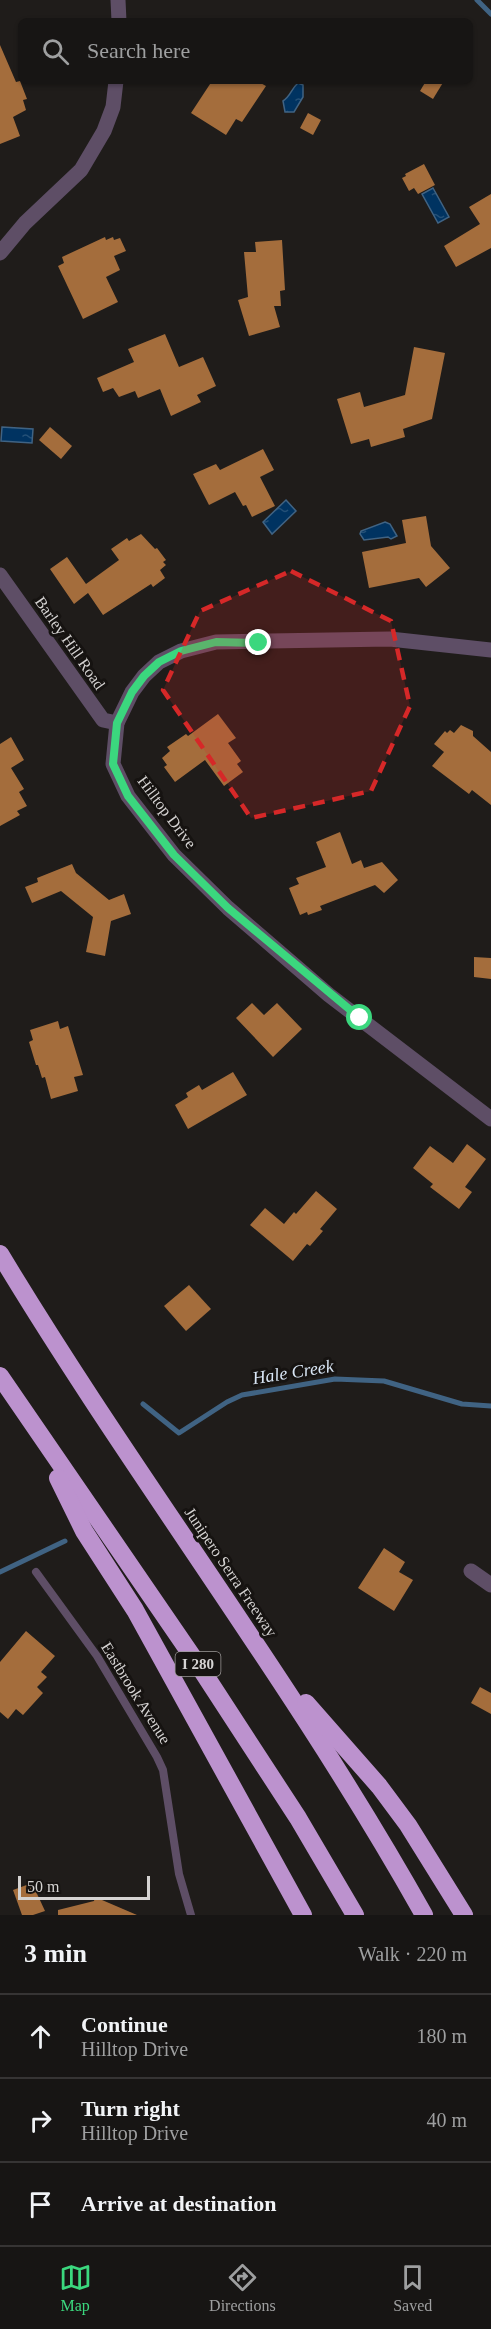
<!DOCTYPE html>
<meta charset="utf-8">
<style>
:root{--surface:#171514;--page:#242222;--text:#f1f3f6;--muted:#9e9fa0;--line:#363434;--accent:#3bd77e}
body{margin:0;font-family:Georgia,serif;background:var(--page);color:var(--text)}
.scale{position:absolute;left:18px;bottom:15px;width:132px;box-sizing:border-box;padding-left:6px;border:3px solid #d5d3d2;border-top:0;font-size:16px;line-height:21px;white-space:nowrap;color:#d5d3d2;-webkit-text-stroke:4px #161311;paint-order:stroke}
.stop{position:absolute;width:18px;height:18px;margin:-14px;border:4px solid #3bd77e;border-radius:50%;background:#fff}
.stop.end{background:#3bd77e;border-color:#fff;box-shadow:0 2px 6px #0008}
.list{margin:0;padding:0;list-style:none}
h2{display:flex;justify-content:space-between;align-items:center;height:78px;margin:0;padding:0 24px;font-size:26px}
h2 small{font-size:20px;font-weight:400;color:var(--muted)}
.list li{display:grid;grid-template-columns:39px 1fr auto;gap:18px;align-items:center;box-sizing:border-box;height:84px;padding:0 24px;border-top:2px solid var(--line)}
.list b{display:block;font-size:22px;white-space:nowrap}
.list p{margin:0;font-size:20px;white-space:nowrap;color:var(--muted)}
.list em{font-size:20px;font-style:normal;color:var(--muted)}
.icon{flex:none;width:33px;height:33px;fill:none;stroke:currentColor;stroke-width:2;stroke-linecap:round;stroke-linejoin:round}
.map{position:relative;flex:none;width:491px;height:1915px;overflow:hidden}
.search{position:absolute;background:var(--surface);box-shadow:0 2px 4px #0004;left:18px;right:18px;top:18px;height:66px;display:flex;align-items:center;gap:15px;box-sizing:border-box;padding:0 21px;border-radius:9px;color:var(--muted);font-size:22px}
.sheet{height:330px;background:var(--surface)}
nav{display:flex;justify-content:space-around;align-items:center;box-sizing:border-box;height:84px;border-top:2px solid var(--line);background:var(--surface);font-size:16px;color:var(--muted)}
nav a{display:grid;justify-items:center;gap:3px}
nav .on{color:var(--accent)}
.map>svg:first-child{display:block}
.water{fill:url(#water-ripples);stroke:#406383;stroke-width:1.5}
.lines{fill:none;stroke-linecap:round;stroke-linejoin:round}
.stream{stroke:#406383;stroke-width:5}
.building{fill:#a46d3c}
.service{stroke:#5e4e66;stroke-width:8}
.minor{stroke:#5e4e66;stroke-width:15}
.motorway{stroke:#bc92ce;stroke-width:18}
.route{stroke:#3bd77e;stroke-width:8}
.marked{fill:#d62828;fill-opacity:0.2;stroke:#d62828;stroke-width:4.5;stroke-dasharray:12 8;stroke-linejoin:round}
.labels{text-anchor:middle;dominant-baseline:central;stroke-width:6;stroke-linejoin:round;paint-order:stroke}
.shield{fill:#161311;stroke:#9c9998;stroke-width:1.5}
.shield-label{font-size:15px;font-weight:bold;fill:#d5d3d2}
.street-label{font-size:16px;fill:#d5d3d2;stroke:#161311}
.water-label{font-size:18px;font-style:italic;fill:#d9e6f5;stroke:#161311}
</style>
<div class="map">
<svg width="491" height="1915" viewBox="0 0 491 1915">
<defs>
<pattern id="water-ripples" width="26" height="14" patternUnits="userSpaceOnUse" patternTransform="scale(1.5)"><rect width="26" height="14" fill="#003361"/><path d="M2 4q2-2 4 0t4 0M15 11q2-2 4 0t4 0" fill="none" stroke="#245077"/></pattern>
</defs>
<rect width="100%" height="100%" fill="#1f1c1a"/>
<g class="water">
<path d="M298 83 303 85V97L294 112H285L283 101C291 96 291 89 298 83Z"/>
<polygon points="433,188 449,217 438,223 422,194"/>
<polygon points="2,427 33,429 32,443 1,441"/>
<polygon points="286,500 296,511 272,534 263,522"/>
<polygon points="385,522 390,524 397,536 391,539 388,537 364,540 360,534 361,531"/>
</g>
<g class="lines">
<g class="stream">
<polyline points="477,0 491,14"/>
<polyline points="143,1404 179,1433 227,1402 242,1395 335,1379 384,1381 462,1404 491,1406"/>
<polyline points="0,1572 65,1541"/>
</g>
</g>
<g class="building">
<polygon points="0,45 16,82 20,81 27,99 23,100 26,110 13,117 20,136 0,144"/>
<polygon points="212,81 257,81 266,86 242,122 236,119 226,135 191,113"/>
<polygon points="426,81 444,81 433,99 420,91"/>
<polygon points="308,113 321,120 313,135 300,128"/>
<polygon points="424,164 435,185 418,194 414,188 409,191 402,178 406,176 405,174"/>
<polygon points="491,194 491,248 456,267 444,246 480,224 469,207"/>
<polygon points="105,237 106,240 113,237 114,240 120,238 126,251 114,256 120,270 106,277 118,302 83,319 58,266 64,263 62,257"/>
<polygon points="282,240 285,290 280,291 281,306 274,306 280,327 249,336 238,300 248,297 244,252 256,252 255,242"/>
<polygon points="165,334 179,367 203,357 216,386 197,395 201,402 171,416 160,389 138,398 135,391 119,397 113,388 103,392 97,378 134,362 128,349"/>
<polygon points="414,347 445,353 432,419 403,429 405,437 371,447 369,439 351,444 337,399 360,392 364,407 405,395"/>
<polygon points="50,427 72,446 61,459 39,440"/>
<polygon points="263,449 274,470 260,477 275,506 252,517 246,505 243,506 235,492 209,505 193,474 216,464 220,470"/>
<polygon points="426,516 431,546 450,568 426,587 419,578 369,588 362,552 406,543 402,520"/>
<polygon points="141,534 155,549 157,548 166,560 163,562 166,565 160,570 165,578 153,587 151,584 103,615 88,593 74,604 50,569 67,557 86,584 119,560 111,549 127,538 129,541"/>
<polygon points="218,714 236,738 228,743 241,761 237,764 243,772 224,786 205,760 175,782 164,767 167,765 162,758 170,751 167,747 186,734 188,736"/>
<polygon points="461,725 473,731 473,736 491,752 491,805 472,790 469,794 432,766 444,752 434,744 445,731 447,733 450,730 454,733"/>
<polygon points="11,737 24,760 11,768 24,789 19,792 27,806 17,811 20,815 0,826 0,744"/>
<polygon points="340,832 352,864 361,860 364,868 382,862 398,880 384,893 375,885 320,906 322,910 308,915 307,912 300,915 289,888 299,884 296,878 326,867 316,842"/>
<polygon points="72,864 76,873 109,900 124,894 131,914 111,921 105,956 86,952 93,917 61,891 32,903 25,887 38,882 37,878"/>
<polygon points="474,957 491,958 491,979 474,977"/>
<polygon points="252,1003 264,1015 277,1003 302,1029 273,1057 236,1018"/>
<polygon points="58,1021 60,1029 68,1026 83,1075 74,1077 78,1091 51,1099 45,1077 42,1078 38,1065 36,1065 29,1042 33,1040 30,1030"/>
<polygon points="233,1072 247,1095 188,1129 175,1105 188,1097 186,1093 199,1085 202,1090"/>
<polygon points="467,1144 486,1159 465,1187 472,1192 459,1209 430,1187 433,1184 413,1168 430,1146 453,1163"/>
<polygon points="316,1191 337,1209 320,1229 323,1231 310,1246 307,1244 293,1261 250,1225 265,1208 284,1224 294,1212 296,1214"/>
<polygon points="189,1285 211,1309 186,1331 164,1306"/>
<polygon points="384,1548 405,1562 399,1572 413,1580 394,1611 358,1588"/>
<polygon points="26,1631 55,1656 41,1672 47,1677 37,1687 43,1693 23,1715 16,1709 8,1719 0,1712 0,1662"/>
<polygon points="480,1687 491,1693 491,1714 471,1703"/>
<polygon points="32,1883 45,1911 33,1915 22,1915 13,1890"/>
<polygon points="95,1897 137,1915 58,1915 58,1910 94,1901"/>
</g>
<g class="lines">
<polyline class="service" points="36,1572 97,1656 157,1757 163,1770 179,1874 191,1915"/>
<g class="minor">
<polyline points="118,0 119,21"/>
<polyline points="0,253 25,223 81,170 104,131 113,107 116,81"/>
<polyline points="0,575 103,720 117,723"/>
<polyline points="491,650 390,639 216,642 181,651 159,662 144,676 132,692 117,723 113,764 128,796 174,855 228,908 329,995 491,1119"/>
<polyline points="471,1571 491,1585"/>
</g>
<g class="motorway">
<path d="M0 1254C135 1478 296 1686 424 1915"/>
<polyline points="0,1376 201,1669 298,1818 355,1915"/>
<polyline points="58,1478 84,1531 135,1610 303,1915"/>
<polyline points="306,1703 379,1786 408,1825 464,1915"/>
</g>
</g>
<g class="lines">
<polyline class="route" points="259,643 216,642 181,651 159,662 144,676 132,692 117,723 113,764 128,796 174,855 228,908 360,1018"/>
</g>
<path class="marked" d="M291 571 391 621 410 706 371 791 251 818 163 690 200 611Z"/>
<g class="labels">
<rect class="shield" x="175.5" y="1652" width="45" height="24" rx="4.5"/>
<g class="shield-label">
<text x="198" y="1664">I 280</text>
</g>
<g class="street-label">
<text transform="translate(70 643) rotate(55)">Barley Hill Road</text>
<text transform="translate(167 812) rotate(53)">Hilltop Drive</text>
<text transform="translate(231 1572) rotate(56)">Junipero Serra Freeway</text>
<text transform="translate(136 1693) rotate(58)">Eastbrook Avenue</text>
</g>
<g class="water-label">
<text transform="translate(293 1372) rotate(-9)">Hale Creek</text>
</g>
</g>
</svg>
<div class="scale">50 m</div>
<div class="stop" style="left:360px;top:1018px"></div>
<div class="stop end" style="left:259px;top:643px"></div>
<div class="search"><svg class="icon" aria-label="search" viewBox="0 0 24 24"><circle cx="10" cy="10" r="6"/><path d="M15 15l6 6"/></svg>Search here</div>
</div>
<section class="sheet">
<h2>3 min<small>Walk · 220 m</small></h2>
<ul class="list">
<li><svg class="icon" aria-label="ahead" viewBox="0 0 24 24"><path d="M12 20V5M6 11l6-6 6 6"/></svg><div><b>Continue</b><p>Hilltop Drive</p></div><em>180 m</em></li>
<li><svg class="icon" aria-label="right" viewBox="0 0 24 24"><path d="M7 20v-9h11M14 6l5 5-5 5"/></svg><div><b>Turn right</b><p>Hilltop Drive</p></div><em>40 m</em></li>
<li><svg class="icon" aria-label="arrive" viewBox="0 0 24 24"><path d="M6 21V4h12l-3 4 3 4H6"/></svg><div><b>Arrive at destination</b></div></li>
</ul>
</section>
<nav>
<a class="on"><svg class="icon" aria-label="map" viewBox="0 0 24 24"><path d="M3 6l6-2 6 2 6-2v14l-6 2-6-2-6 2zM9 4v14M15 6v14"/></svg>Map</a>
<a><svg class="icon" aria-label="directions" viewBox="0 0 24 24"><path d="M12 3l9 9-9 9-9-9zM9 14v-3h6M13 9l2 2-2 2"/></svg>Directions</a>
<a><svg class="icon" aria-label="saved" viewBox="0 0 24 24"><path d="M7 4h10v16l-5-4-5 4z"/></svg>Saved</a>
</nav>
